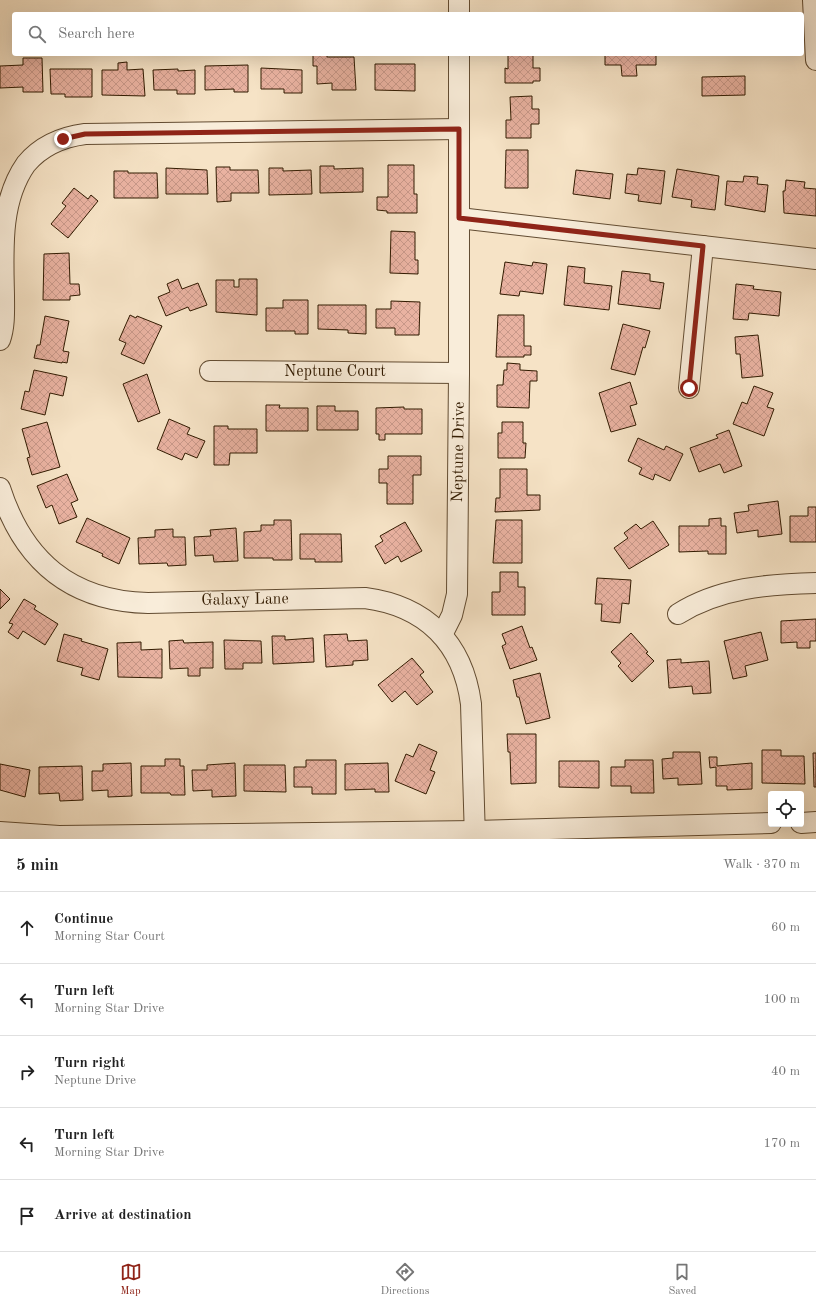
<!DOCTYPE html>
<meta charset="utf-8">
<style>
:root{--surface:#fff;--page:#f6f6f6;--text:#222;--muted:#767676;--line:#e0e0e0;--accent:#8f2418}
body{margin:0;font-family:"Old Standard TT",serif;background:var(--page);color:var(--text)}
.controls{position:absolute;right:12px;bottom:12px;display:grid;overflow:hidden;border-radius:4px;box-shadow:0 4px 16px #0002}
.controls button{width:36px;height:36px;display:grid;place-items:center;padding:0;border:0;border-bottom:1px solid var(--line);background:var(--surface);color:var(--text);font:20px sans-serif}
.stop{position:absolute;width:12px;height:12px;margin:-9px;border:3px solid #8f2418;border-radius:50%;background:#fff}
.stop.end{background:#8f2418;border-color:#fff;box-shadow:0 1px 4px #0008}
.list{margin:0;padding:0;list-style:none}
h2{display:flex;justify-content:space-between;align-items:center;height:52px;margin:0;padding:0 16px;font-size:17px}
h2 small{font-size:13px;font-weight:400;color:var(--muted)}
.list li{display:grid;grid-template-columns:26px 1fr auto;gap:12px;align-items:center;box-sizing:border-box;height:72px;padding:0 16px;border-top:1px solid var(--line)}
.list b{display:block;font-size:15px;white-space:nowrap}
.list p{margin:0;font-size:13px;white-space:nowrap;color:var(--muted)}
.list em{font-size:13px;font-style:normal;color:var(--muted)}
.icon{flex:none;width:22px;height:22px;fill:none;stroke:currentColor;stroke-width:2;stroke-linecap:round;stroke-linejoin:round}
.map{position:relative;flex:none;width:816px;height:839px;overflow:hidden}
.search{position:absolute;background:var(--surface);box-shadow:0 4px 16px #0002;left:12px;right:12px;top:12px;height:44px;display:flex;align-items:center;gap:10px;box-sizing:border-box;padding:0 14px;border-radius:4px;color:var(--muted);font-size:15px}
.sheet{height:412px;background:var(--surface)}
nav{display:flex;justify-content:space-around;align-items:center;box-sizing:border-box;height:56px;border-top:1px solid var(--line);background:var(--surface);font-size:11px;color:var(--muted)}
nav a{display:grid;justify-items:center;gap:2px}
nav .on{color:var(--accent)}
.map>svg:first-child{display:block}
.building{fill:url(#building-cross-hatch);stroke:#311a00}
.lines{fill:none;stroke-linecap:round;stroke-linejoin:round}
.minor-casing{stroke:#624c32;stroke-width:22}
.minor{stroke:#f9edda;stroke-width:20}
.route{stroke:#8f2418;stroke-width:5}
.labels{text-anchor:middle;dominant-baseline:central;stroke-width:3;stroke-linejoin:round;paint-order:stroke}
.street-label{font-size:16px;fill:#311a00;stroke:#f9edda}
</style>
<div class="map">
<svg width="816" height="839" viewBox="0 0 816 839">
<defs>
<pattern id="building-cross-hatch" width="8" height="8" patternUnits="userSpaceOnUse"><rect width="8" height="8" fill="#e9b2a1"/><path d="M0 0l8 8M0 8l8-8" fill="none" stroke="#c89889"/></pattern>
</defs>
<rect width="100%" height="100%" fill="#f6e3c6"/>
<filter id="stains"><feTurbulence type="fractalNoise" baseFrequency=".005" numOctaves="4"/><feColorMatrix values="0 0 0 0 .2 0 0 0 0 .09 0 0 0 0 .02 0 0 0 .5 -.17"/></filter>
<radialGradient id="worn" r=".72"><stop offset=".6" stop-color="#630" stop-opacity="0"/><stop offset="1" stop-color="#630" stop-opacity=".3"/></radialGradient>
<g class="building">
<polygon points="327,54 327,57 354,57 356,90 332,90 332,83 317,84 317,66 313,66 313,55"/>
<polygon points="508,54 533,54 533,68 540,68 540,81 533,81 533,83 505,83 505,68 508,69"/>
<polygon points="605,54 656,54 656,65 636,65 637,76 622,76 621,65 605,65"/>
<polygon points="23,58 42,58 43,92 23,92 23,87 0,88 0,66 23,65"/>
<polygon points="127,62 127,70 143,69 145,96 102,95 102,70 118,70 118,63"/>
<polygon points="375,64 415,64 415,91 375,90"/>
<polygon points="248,65 248,92 234,92 234,89 205,90 205,66"/>
<polygon points="261,68 302,70 302,93 284,93 284,89 261,89"/>
<polygon points="50,69 92,69 92,97 65,97 65,94 51,94"/>
<polygon points="178,69 178,71 195,70 195,94 177,94 177,90 154,90 153,70"/>
<polygon points="745,76 745,95 702,96 702,77"/>
<polygon points="532,96 532,109 539,109 539,124 531,124 531,138 506,138 506,120 511,120 510,97"/>
<polygon points="506,150 528,150 528,188 505,188"/>
<polygon points="388,165 414,165 414,194 417,194 417,213 387,213 387,211 377,210 377,197 388,197"/>
<polygon points="320,166 334,166 334,169 363,168 363,192 320,193"/>
<polygon points="216,167 230,167 230,170 258,170 259,193 231,193 231,201 217,202"/>
<polygon points="166,168 207,170 208,194 166,194"/>
<polygon points="269,168 283,168 283,171 311,170 312,194 269,195"/>
<polygon points="638,168 665,171 661,204 638,201 639,195 625,193 627,174 637,175"/>
<polygon points="677,169 719,176 715,210 691,207 692,200 672,197"/>
<polygon points="576,170 613,174 610,199 573,194"/>
<polygon points="114,171 128,171 128,173 157,173 158,198 114,198"/>
<polygon points="744,176 758,177 757,184 768,185 765,212 725,205 727,181 743,182"/>
<polygon points="786,180 805,182 804,188 816,189 816,216 784,213 783,191 785,191"/>
<polygon points="74,188 88,199 91,195 98,201 68,238 51,224 66,206 62,203"/>
<polygon points="391,231 415,232 415,260 418,260 418,274 390,273"/>
<polygon points="69,253 70,284 79,284 80,295 70,296 70,300 43,300 44,254"/>
<polygon points="505,262 532,266 533,262 547,264 543,294 520,291 519,296 500,294"/>
<polygon points="568,266 585,268 584,283 612,286 609,310 564,305"/>
<polygon points="622,271 650,274 650,281 664,283 660,309 618,304"/>
<polygon points="178,279 182,289 198,283 207,305 190,311 188,307 166,316 158,297 170,292 167,284"/>
<polygon points="239,279 257,279 257,315 216,312 216,280 234,280 234,287 239,287"/>
<polygon points="736,284 754,286 753,289 781,292 779,316 749,313 748,320 733,319"/>
<polygon points="283,300 308,300 308,334 295,334 295,331 266,331 266,308 283,308"/>
<polygon points="391,301 420,302 419,335 395,335 395,328 376,328 376,309 391,309"/>
<polygon points="318,305 366,305 366,334 348,333 348,330 318,329"/>
<polygon points="130,315 136,318 137,316 162,326 144,364 121,354 126,343 119,340"/>
<polygon points="498,315 524,315 524,346 531,346 531,355 524,355 524,357 496,357"/>
<polygon points="45,316 69,321 63,351 69,352 67,363 62,362 62,363 34,358 37,345 40,345"/>
<polygon points="623,324 650,331 645,348 643,347 635,375 611,369"/>
<polygon points="758,335 763,376 742,378 740,354 736,354 735,337"/>
<polygon points="507,363 520,364 520,370 537,371 537,381 530,381 529,408 497,407 497,385 503,385 504,370 507,370"/>
<polygon points="34,370 67,377 63,396 50,393 45,415 21,409 25,391 29,392"/>
<polygon points="147,374 160,413 138,422 123,384"/>
<polygon points="630,382 637,404 630,406 636,425 611,432 599,393"/>
<polygon points="754,386 773,393 767,407 774,409 764,436 733,424 742,402 747,404"/>
<polygon points="266,405 280,405 279,408 308,408 308,431 266,431"/>
<polygon points="317,406 335,406 335,411 358,411 358,430 317,430"/>
<polygon points="404,407 404,409 422,409 422,434 385,434 385,440 379,440 379,434 376,434 376,408"/>
<polygon points="169,419 190,428 187,434 205,441 197,458 185,453 182,460 157,449"/>
<polygon points="47,422 60,467 32,475 27,458 30,457 22,429"/>
<polygon points="502,422 523,422 523,443 526,443 525,458 498,458 498,433 502,433"/>
<polygon points="214,426 228,426 228,429 257,429 257,453 230,453 229,465 214,465"/>
<polygon points="729,430 742,466 724,473 720,464 699,472 690,448 718,438 716,435"/>
<polygon points="638,438 664,450 666,446 683,454 670,481 655,474 653,480 639,474 642,468 628,461"/>
<polygon points="388,456 421,456 421,475 413,475 413,504 387,504 387,483 379,483 379,469 388,469"/>
<polygon points="500,469 527,469 527,495 540,495 540,510 495,512 496,498 500,498"/>
<polygon points="67,474 78,500 71,503 77,517 59,524 52,505 46,508 37,486"/>
<polygon points="778,501 782,534 758,537 758,530 737,533 734,513 749,511 748,505"/>
<polygon points="808,507 816,507 816,542 790,542 790,516 808,516"/>
<polygon points="87,518 130,538 119,564 102,556 103,554 76,542"/>
<polygon points="721,518 721,526 726,526 726,554 708,554 708,551 679,552 679,526 709,526 709,519"/>
<polygon points="274,520 291,520 292,560 273,560 273,558 244,558 244,532 261,531 261,525 274,525"/>
<polygon points="496,520 522,520 522,563 493,563"/>
<polygon points="653,521 669,545 629,569 614,548 628,538 624,533 636,524 641,529"/>
<polygon points="405,522 422,551 401,562 398,556 385,564 375,546 383,541 380,536"/>
<polygon points="236,528 238,561 214,562 213,555 195,556 194,537 211,536 210,530"/>
<polygon points="173,529 173,537 185,537 186,565 168,566 167,563 139,564 138,538 155,537 155,530"/>
<polygon points="300,534 341,534 342,562 315,562 315,559 300,559"/>
<polygon points="500,572 518,572 518,587 525,587 525,615 492,615 492,592 500,592"/>
<polygon points="597,578 631,580 629,604 622,603 620,623 601,621 602,604 595,604"/>
<polygon points="0,589 10,599 0,609"/>
<polygon points="24,599 36,606 34,609 58,624 45,645 23,631 18,639 8,632 13,624 9,623"/>
<polygon points="816,619 816,641 810,641 810,648 797,648 797,642 781,643 781,621"/>
<polygon points="522,626 530,648 532,647 537,660 510,669 502,646 506,644 502,634"/>
<polygon points="761,632 768,660 745,666 747,676 733,679 724,641"/>
<polygon points="631,633 648,652 646,653 654,661 632,682 618,666 621,663 611,652"/>
<polygon points="64,634 82,639 81,641 108,649 99,680 81,675 83,668 57,661"/>
<polygon points="347,634 348,641 367,640 368,660 353,661 353,665 326,667 324,635"/>
<polygon points="272,636 285,636 285,640 313,638 314,662 273,664"/>
<polygon points="183,640 184,643 213,642 213,668 200,668 200,676 188,676 188,668 170,669 169,641"/>
<polygon points="224,640 261,641 262,663 243,663 243,669 225,669"/>
<polygon points="141,642 141,650 162,649 162,678 118,677 117,643"/>
<polygon points="412,658 424,672 420,675 433,692 417,705 405,691 392,702 378,685"/>
<polygon points="681,659 681,663 709,661 711,693 693,694 692,686 669,688 667,660"/>
<polygon points="540,673 550,718 526,724 519,697 517,697 513,680"/>
<polygon points="507,734 536,734 536,783 511,784 510,752 508,752"/>
<polygon points="419,744 437,752 430,770 435,772 426,794 395,781 406,754 413,757"/>
<polygon points="762,750 781,750 781,756 804,756 805,784 762,783"/>
<polygon points="673,752 700,752 702,784 678,785 678,778 663,779 662,759 673,758"/>
<polygon points="813,753 816,753 816,787 814,787"/>
<polygon points="709,757 717,757 717,766 752,763 752,789 727,790 727,786 716,786 716,767 710,768"/>
<polygon points="165,759 180,759 180,766 184,766 185,795 171,795 170,793 141,793 141,766 165,766"/>
<polygon points="306,760 336,760 336,794 312,794 312,787 294,787 294,767 306,767"/>
<polygon points="625,760 653,760 654,793 631,793 631,786 611,786 611,767 625,767"/>
<polygon points="559,761 599,761 599,788 559,787"/>
<polygon points="131,763 132,796 108,797 108,790 92,791 92,771 103,771 103,764"/>
<polygon points="235,763 236,796 212,797 212,790 193,791 192,770 207,770 207,765"/>
<polygon points="388,763 389,792 375,792 375,789 345,790 345,764"/>
<polygon points="0,764 30,770 25,797 0,790"/>
<polygon points="244,765 285,765 286,792 244,791"/>
<polygon points="82,766 83,800 60,801 59,793 39,794 39,767"/>
</g>
<g class="lines">
<g class="minor-casing">
<g id="minor">
<polyline points="813,0 816,60"/>
<polyline points="459,14 459,0"/>
<polyline points="459,218 816,259"/>
<path d="M0 340C5 326 4 310 4 295 3 249 0 201 26 164 41 146 62 137 85 134L459 129"/>
<polyline points="210,371 459,373"/>
<polyline points="689,388 703,246"/>
<path d="M0 488C23 560 70 601 148 603L365 598C426 606 463 643 471 704L475 839"/>
<path d="M678 614C719 588 768 584 816 583"/>
<polyline points="442,635 452,615 457,594 459,373 459,54"/>
<polyline points="801,823 816,822"/>
<polyline points="0,832 59,836 475,831 771,823"/>
</g>
</g>
<use href="#minor" class="minor"/>
</g>
<g class="lines">
<polyline class="route" points="63,139 85,134 459,129 459,218 703,246 689,388"/>
</g>
<g class="labels">
<g class="street-label">
<text x="335" y="372">Neptune Court</text>
<text transform="translate(459 452) rotate(-89)">Neptune Drive</text>
<text transform="translate(245 600) rotate(-1)">Galaxy Lane</text>
</g>
</g>
<rect width="100%" height="100%" filter="url(#stains)"/>
<rect width="100%" height="100%" fill="url(#worn)"/>
</svg>
<div class="controls">
<button><svg class="icon" aria-label="locate" viewBox="0 0 24 24"><circle cx="12" cy="12" r="6"/><path d="M12 2v4M12 18v4M2 12h4M18 12h4"/></svg></button>
</div>
<div class="stop" style="left:689px;top:388px"></div>
<div class="stop end" style="left:63px;top:139px"></div>
<div class="search"><svg class="icon" aria-label="search" viewBox="0 0 24 24"><circle cx="10" cy="10" r="6"/><path d="M15 15l6 6"/></svg>Search here</div>
</div>
<section class="sheet">
<h2>5 min<small>Walk · 370 m</small></h2>
<ul class="list">
<li><svg class="icon" aria-label="ahead" viewBox="0 0 24 24"><path d="M12 20V5M6 11l6-6 6 6"/></svg><div><b>Continue</b><p>Morning Star Court</p></div><em>60 m</em></li>
<li><svg class="icon" aria-label="left" viewBox="0 0 24 24"><path d="M17 20v-9H6M10 6l-5 5 5 5"/></svg><div><b>Turn left</b><p>Morning Star Drive</p></div><em>100 m</em></li>
<li><svg class="icon" aria-label="right" viewBox="0 0 24 24"><path d="M7 20v-9h11M14 6l5 5-5 5"/></svg><div><b>Turn right</b><p>Neptune Drive</p></div><em>40 m</em></li>
<li><svg class="icon" aria-label="left" viewBox="0 0 24 24"><path d="M17 20v-9H6M10 6l-5 5 5 5"/></svg><div><b>Turn left</b><p>Morning Star Drive</p></div><em>170 m</em></li>
<li><svg class="icon" aria-label="arrive" viewBox="0 0 24 24"><path d="M6 21V4h12l-3 4 3 4H6"/></svg><div><b>Arrive at destination</b></div></li>
</ul>
</section>
<nav>
<a class="on"><svg class="icon" aria-label="map" viewBox="0 0 24 24"><path d="M3 6l6-2 6 2 6-2v14l-6 2-6-2-6 2zM9 4v14M15 6v14"/></svg>Map</a>
<a><svg class="icon" aria-label="directions" viewBox="0 0 24 24"><path d="M12 3l9 9-9 9-9-9zM9 14v-3h6M13 9l2 2-2 2"/></svg>Directions</a>
<a><svg class="icon" aria-label="saved" viewBox="0 0 24 24"><path d="M7 4h10v16l-5-4-5 4z"/></svg>Saved</a>
</nav>
